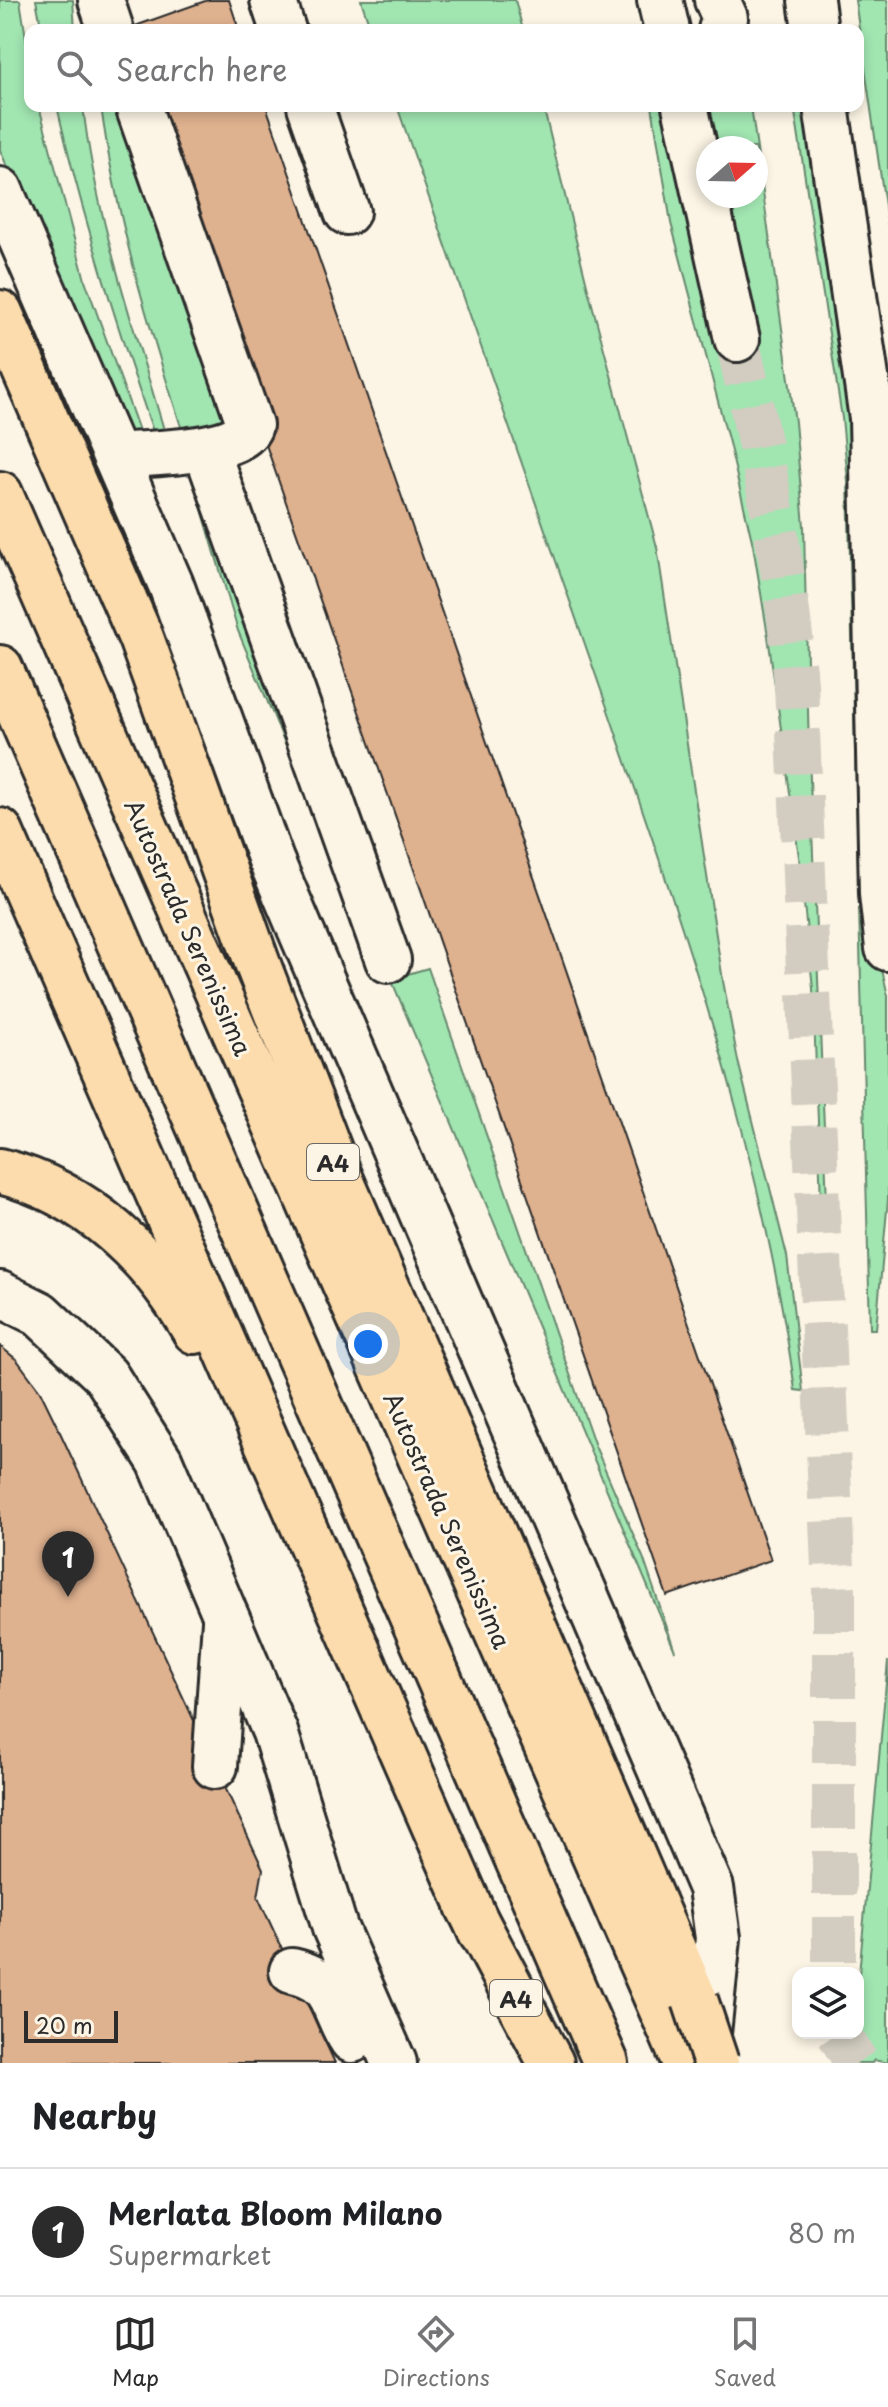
<!DOCTYPE html>
<style>
:root{--surface:#fff;--page:#f6f6f6;--text:#202124;--muted:#757577;--line:#e0e0e0;--accent:#2b2b2b}
body{margin:0;font-family:"Playpen Sans",sans-serif;background:var(--page);color:var(--text)}
.controls{position:absolute;right:24px;bottom:24px;display:grid;overflow:hidden;border-radius:16px;box-shadow:0 4px 12px #0003}
.controls button{width:72px;height:72px;display:grid;place-items:center;padding:0;border:0;border-bottom:2px solid var(--line);background:var(--surface);color:var(--text);font:40px sans-serif}
.compass{position:absolute;left:696px;top:136px;width:72px;height:72px;border-radius:50%;background:var(--surface);box-shadow:0 4px 12px #0003;rotate:70deg}
.scale{position:absolute;left:24px;bottom:20px;width:94px;box-sizing:border-box;padding-left:8px;border:4px solid #2b2b2b;border-top:0;font-size:22px;line-height:28px;white-space:nowrap;color:#2b2b2b;-webkit-text-stroke:6px #fcf5e5;paint-order:stroke}
.you{position:absolute;left:368px;top:1344px;width:28px;height:28px;margin:-20px;border:6px solid #fff;border-radius:50%;background:#1a73e8;box-shadow:0 0 0 12px #1a73e833}
.badge{display:grid;place-items:center;width:52px;height:52px;border-radius:50%;background:var(--accent);color:#fff;font-size:26px;font-weight:700}
.pin{position:absolute;translate:-50% -66px;filter:drop-shadow(0 2px 4px #0008)}
.pin::after{content:'';position:absolute;top:42px;width:28px;height:24px;background:inherit;clip-path:polygon(0 0,100% 0,50% 100%)}
.list{margin:0;padding:0;list-style:none}
h2{display:flex;justify-content:space-between;align-items:center;height:104px;margin:0;padding:0 32px;font-size:34px}
h2 small{font-size:26px;font-weight:400;color:var(--muted)}
.list li{display:grid;grid-template-columns:52px 1fr auto;gap:24px;align-items:center;box-sizing:border-box;height:128px;padding:0 32px;border-top:2px solid var(--line)}
.list b{display:block;font-size:30px;white-space:nowrap}
.list p{margin:0;font-size:26px;white-space:nowrap;color:var(--muted)}
.list em{font-size:26px;font-style:normal;color:var(--muted)}
.icon{flex:none;width:44px;height:44px;fill:none;stroke:currentColor;stroke-width:2;stroke-linecap:round;stroke-linejoin:round}
.map{position:relative;flex:none;width:888px;height:2063px;overflow:hidden}
.search{position:absolute;background:var(--surface);box-shadow:0 4px 12px #0003;left:24px;right:24px;top:24px;height:88px;display:flex;align-items:center;gap:20px;box-sizing:border-box;padding:0 28px;border-radius:16px;color:var(--muted);font-size:30px}
.sheet{height:232px;background:var(--surface)}
nav{display:flex;justify-content:space-around;align-items:center;box-sizing:border-box;height:112px;border-top:2px solid var(--line);background:var(--surface);font-size:22px;color:var(--muted)}
nav a{display:grid;justify-items:center;gap:4px}
nav .on{color:var(--accent)}
.map>svg:first-child{display:block}
.green{fill:#a1e5b1;stroke:#66886e;stroke-width:2}
.building{fill:#deb18f;stroke:#2b2b2b;stroke-width:2}
.lines{fill:none;stroke-linecap:round;stroke-linejoin:round}
.minor-tunnel{stroke:#d2cdc0;stroke-width:44;stroke-dasharray:44 22;stroke-linecap:butt}
.minor-casing{stroke:#2b2b2b;stroke-width:50}
.highway-casing{stroke:#2b2b2b;stroke-width:50}
.minor{stroke:#fcf5e5;stroke-width:44}
.highway{stroke:#fcdcac;stroke-width:44}
.highway-bridge-casing{stroke:#2b2b2b;stroke-width:50;stroke-linecap:butt}
.highway-bridge{stroke:#fcdcac;stroke-width:44}
.labels{text-anchor:middle;dominant-baseline:central;stroke-width:6;stroke-linejoin:round;paint-order:stroke}
.shield{fill:#fcf5e5;stroke:#6a6863;stroke-width:2}
.shield-label{font-size:22px;font-weight:bold;fill:#2b2b2b}
.street-label{font-size:24px;fill:#2b2b2b;stroke:#fcf5e5}
</style>
<div class="map">
<svg width="888" height="2063" viewBox="0 0 888 2063">
<rect width="100%" height="100%" fill="#fcf5e5"/>
<filter id="ink" filterUnits="userSpaceOnUse"><feTurbulence type="fractalNoise" baseFrequency=".0125" numOctaves="2"/><feDisplacementMap in="SourceGraphic" scale="16" xChannelSelector="R" yChannelSelector="G"/><feConvolveMatrix kernelMatrix="1 2 1 2 8 2 1 2 1" color-interpolation-filters="sRGB"/></filter>
<g filter="url(#ink)">
<g class="green">
<polygon points="0,0 20,0 30,63 30,106 39,106 85,280 143,442 125,441 0,150"/>
<polygon points="36,0 73,0 75,30 42,30"/>
<polygon points="361,0 515,0 523,30 371,30"/>
<polygon points="855,0 887,0 888,6 888,226"/>
<path d="M57 106H83C96 220 135 330 167 440H156C118 330 83 220 57 106Z"/>
<path d="M101 106H129L240 420 184 436C149 327 116 219 101 106Z"/>
<path d="M397 106H543L589 293 657 547 723 981 738 1061 787 1256 803 1391 795 1390C763 1154 686 936 609 713 538 511 468 308 397 106Z"/>
<polygon points="652,106 670,106 720,196 756,196 756,148 709,148 709,106 751,106 795,422 804,526 809,755 827,1202 821,1202 813,988 799,857 768,636 753,545 729,443 671,223"/>
<polygon points="794,106 816,106 857,386 876,943 888,996 888,1199 876,1329 870,1329 848,482 842,418"/>
<polygon points="188,462 371,949 238,631"/>
<polygon points="428,968 595,1446 643,1557 675,1651 391,979"/>
<polygon points="888,1661 888,2063 874,2060 872,2063 851,2063 854,2033 858,2033 858,1985"/>
</g>
<g class="building">
<polygon points="208,0 229,0 239,30 124,30"/>
<polygon points="148,106 266,106 771,1560 667,1596"/>
<polygon points="0,1346 17,1360 40,1391 58,1428 263,1869 258,1897 335,2063 0,2063"/>
</g>
<g class="lines">
<g class="minor-tunnel">
<path d="M737 339C763 454 785 566 796 683L834 1592V1973"/>
<polyline points="838,2033 857,2063"/>
</g>
<g class="minor-casing">
<g id="minor">
<polyline points="101,0 111,30"/>
<polyline points="273,0 283,30"/>
<polyline points="660,0 667,30"/>
<polyline points="717,0 725,18 721,30"/>
<polyline points="811,0 815,30"/>
<polyline points="310,106 347,212"/>
<polyline points="685,106 737,339"/>
<polyline points="826,106 872,418 882,894 888,948"/>
<polyline points="0,190 171,585 271,860 301,931 711,1888 718,1938 707,2043"/>
<polyline points="206,449 388,960"/>
<path d="M115 456C143 453 241 454 250 425L138 106"/>
<polyline points="0,1294 40,1314 106,1376 160,1461 275,1732 335,1928 394,2063"/>
<polyline points="215,1766 225,1621"/>
<path d="M292 1971C338 1981 330 2008 352 2040"/>
</g>
</g>
<g class="highway-casing">
<g id="highway">
<polyline points="0,313 141,638 258,965 338,1173 695,2000"/>
<polyline points="0,494 685,2063"/>
<polyline points="0,668 606,2063"/>
<polyline points="0,831 481,1933"/>
<path d="M0 1171C87 1193 151 1255 195 1331"/>
<polyline points="468,1906 551,2063"/>
</g>
</g>
<use href="#minor" class="minor"/>
<use href="#highway" class="highway"/>
<g class="highway-bridge-casing">
<polyline id="highway-bridge" points="695,2000 716,2063"/>
</g>
<use href="#highway-bridge" class="highway-bridge"/>
</g>
</g>
<g class="labels">
<g class="shield">
<rect x="307" y="1144" width="52" height="36" rx="6"/>
<rect x="490" y="1980" width="52" height="36" rx="6"/>
</g>
<g class="shield-label">
<text x="333" y="1162">A4</text>
<text x="516" y="1998">A4</text>
</g>
<g class="street-label">
<text transform="translate(189 927) rotate(66)">Autostrada Serenissima</text>
<text transform="translate(448 1520) rotate(66)">Autostrada Serenissima</text>
</g>
</g>
</svg>
<div class="controls">
<button><svg class="icon" aria-label="layers" viewBox="0 0 24 24"><path d="M12 4l9 5-9 5-9-5zM3 14l9 5 9-5"/></svg></button>
</div>
<svg class="compass" viewBox="-18 -18 36 36"><path d="M0-13l5 13h-10z" fill="#e53935"/><path d="M0 13l5-13h-10z" fill="#757577"/></svg>
<div class="scale">20 m</div>
<div class="you"></div>
<div class="pin badge" style="left:68px;top:1597px">1</div>
<div class="search"><svg class="icon" aria-label="search" viewBox="0 0 24 24"><circle cx="10" cy="10" r="6"/><path d="M15 15l6 6"/></svg>Search here</div>
</div>
<section class="sheet">
<h2>Nearby<small></small></h2>
<ul class="list">
<li><span class="badge">1</span><div><b>Merlata Bloom Milano</b><p>Supermarket</p></div><em>80 m</em></li>
</ul>
</section>
<nav>
<a class="on"><svg class="icon" aria-label="map" viewBox="0 0 24 24"><path d="M3 6l6-2 6 2 6-2v14l-6 2-6-2-6 2zM9 4v14M15 6v14"/></svg>Map</a>
<a><svg class="icon" aria-label="directions" viewBox="0 0 24 24"><path d="M12 3l9 9-9 9-9-9zM9 14v-3h6M13 9l2 2-2 2"/></svg>Directions</a>
<a><svg class="icon" aria-label="saved" viewBox="0 0 24 24"><path d="M7 4h10v16l-5-4-5 4z"/></svg>Saved</a>
</nav>
